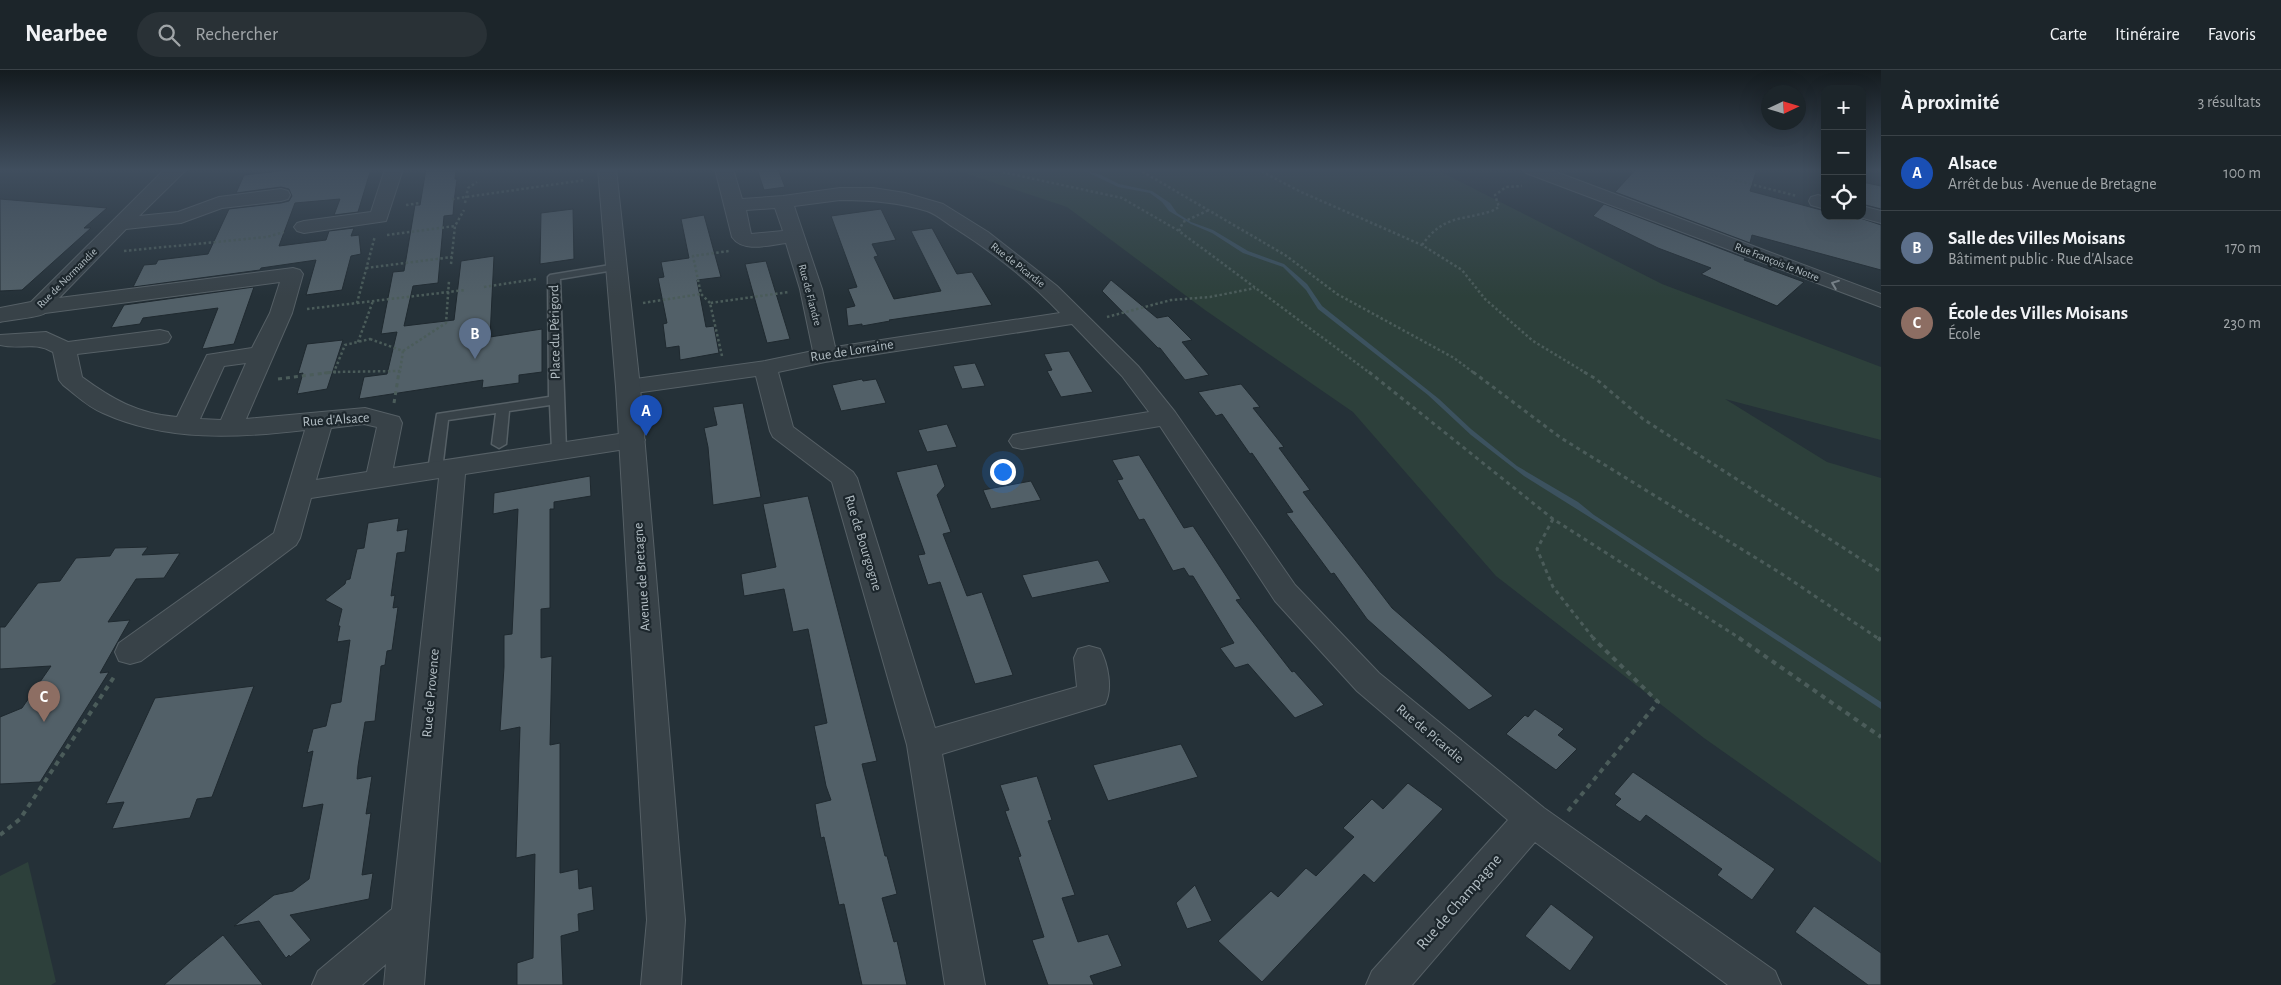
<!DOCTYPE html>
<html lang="fr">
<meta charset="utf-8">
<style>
:root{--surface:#1c252a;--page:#293136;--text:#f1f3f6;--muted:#a0a5a8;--line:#3a4247;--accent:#8bbbb9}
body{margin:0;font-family:"Alegreya Sans",sans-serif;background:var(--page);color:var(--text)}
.controls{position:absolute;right:15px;top:15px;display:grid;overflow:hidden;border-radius:10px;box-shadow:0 5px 20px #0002}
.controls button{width:45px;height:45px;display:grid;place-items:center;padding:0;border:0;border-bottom:1px solid var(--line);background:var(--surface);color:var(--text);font:25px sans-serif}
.compass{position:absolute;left:1761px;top:15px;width:45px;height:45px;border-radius:50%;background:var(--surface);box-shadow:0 5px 20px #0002;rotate:86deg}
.you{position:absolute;left:1002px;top:401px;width:18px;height:18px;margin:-12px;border:4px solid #fff;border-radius:50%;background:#1a73e8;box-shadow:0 0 0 8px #1a73e833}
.badge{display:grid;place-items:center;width:32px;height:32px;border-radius:50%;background:var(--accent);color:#fff;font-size:16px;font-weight:700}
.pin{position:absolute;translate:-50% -41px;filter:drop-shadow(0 1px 2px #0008)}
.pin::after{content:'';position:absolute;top:26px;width:18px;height:15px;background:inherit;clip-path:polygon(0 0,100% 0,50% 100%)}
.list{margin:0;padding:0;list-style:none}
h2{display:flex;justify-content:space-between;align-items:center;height:65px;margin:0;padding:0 20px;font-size:21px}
h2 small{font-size:16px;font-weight:400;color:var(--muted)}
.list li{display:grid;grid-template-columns:32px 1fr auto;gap:15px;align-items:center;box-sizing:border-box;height:75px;padding:0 20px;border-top:1px solid var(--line)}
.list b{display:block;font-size:19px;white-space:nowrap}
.list p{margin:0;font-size:16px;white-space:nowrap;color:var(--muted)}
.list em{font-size:16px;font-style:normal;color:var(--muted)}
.icon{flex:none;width:28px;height:28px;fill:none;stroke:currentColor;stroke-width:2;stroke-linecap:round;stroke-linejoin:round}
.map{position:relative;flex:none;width:1881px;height:915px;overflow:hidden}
header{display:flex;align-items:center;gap:30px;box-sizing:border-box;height:70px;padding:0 25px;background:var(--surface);border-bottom:1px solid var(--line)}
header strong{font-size:24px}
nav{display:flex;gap:28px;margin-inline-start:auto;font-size:18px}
.search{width:350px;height:45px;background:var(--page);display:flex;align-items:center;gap:12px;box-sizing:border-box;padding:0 18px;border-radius:28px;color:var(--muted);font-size:19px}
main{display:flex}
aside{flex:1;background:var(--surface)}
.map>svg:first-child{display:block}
.green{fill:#2d403b}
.water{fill:#3c525f}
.building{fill:#526068;stroke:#1f292f}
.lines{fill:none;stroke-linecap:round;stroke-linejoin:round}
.service-casing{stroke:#566066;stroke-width:3}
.minor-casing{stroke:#566066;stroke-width:2}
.tertiary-casing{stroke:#566066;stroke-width:2}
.path-far2{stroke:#4b5c5a;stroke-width:2.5;stroke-dasharray:2.5 2.5;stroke-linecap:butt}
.path-far1{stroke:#4b5c5a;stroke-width:3;stroke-dasharray:4 4;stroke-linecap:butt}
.path{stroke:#4b5c5a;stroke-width:4;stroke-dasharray:5 5;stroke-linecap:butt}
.service{fill:#384248;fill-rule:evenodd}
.minor{fill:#384248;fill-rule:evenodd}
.tertiary{fill:#384248;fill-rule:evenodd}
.oneway{stroke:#7c868c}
.labels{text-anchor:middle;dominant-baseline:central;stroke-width:4.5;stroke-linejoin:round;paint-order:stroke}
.far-street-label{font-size:11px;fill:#b3bec4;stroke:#1d272d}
.street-label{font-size:14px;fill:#b3bec4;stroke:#1d272d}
.near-street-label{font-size:16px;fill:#b3bec4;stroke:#1d272d}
</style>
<header>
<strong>Nearbee</strong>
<div class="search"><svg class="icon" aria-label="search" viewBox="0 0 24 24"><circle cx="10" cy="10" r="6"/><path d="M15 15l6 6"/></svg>Rechercher</div>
<nav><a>Carte</a><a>Itinéraire</a><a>Favoris</a></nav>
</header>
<main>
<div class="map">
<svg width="1881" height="915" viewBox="0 0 1881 915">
<rect width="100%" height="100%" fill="#253138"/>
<g class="green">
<polygon points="953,99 1435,99 1662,214 1881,297 1881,370 1725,329 1827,392 1881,408 1881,793 1704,668 1496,506 1353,342 1205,240 1067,137"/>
<polygon points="28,792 56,912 51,915 0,915 0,806"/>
</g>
<polygon class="water" points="1081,99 1101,105 1119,114 1152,121 1170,133 1177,143 1191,152 1213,160 1248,181 1284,194 1307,214 1322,236 1439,329 1471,359 1517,396 1578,432 1594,445 1881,632 1881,639 1599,453 1524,406 1471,365 1428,325 1318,239 1306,220 1283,197 1243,183 1212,163 1191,154 1169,141 1162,132 1150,123 1118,117"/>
<g class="building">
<polygon points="298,99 371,99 358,142 334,145 340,129 295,133 279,176 326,170 329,161 354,158 351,166 359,165 361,184 351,186 342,220 306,225 316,190 261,198 260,200 133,217 144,195 156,194 158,190 208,184 229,139 281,133 289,131 292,126 289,119 281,117 236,123 244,105"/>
<polygon points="426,99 456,99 455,109 457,109 454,132 453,145 444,146 438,213 413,216 404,256 454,250 461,191 494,186 490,267 542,259 542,302 519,305 519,313 482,318 483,310 359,329 364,307 387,304 397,262 381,264 393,202 404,201 415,135 420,135"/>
<polygon points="757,99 778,99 785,117 764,120"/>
<polygon points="1636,99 1757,99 1750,121 1825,141 1825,146 1854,146 1881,155 1881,200 1752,165 1750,173 1615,122"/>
<polygon points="1862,112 1881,116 1881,139 1862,134"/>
<polygon points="0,129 107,138 84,158 91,158 22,220 0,221"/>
<polygon points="1604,134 1745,188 1744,190 1804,212 1777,236 1701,204 1711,198 1658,178 1593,146"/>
<polygon points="573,139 574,189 540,194 541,143"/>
<polygon points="881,139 896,170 872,174 878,186 874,187 894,229 941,221 911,161 932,158 957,204 972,202 992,235 889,250 890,251 862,256 862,254 848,256 846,238 855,236 848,219 857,217 831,146"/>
<polygon points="704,145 721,207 697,210 706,257 714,256 719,283 680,290 679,276 666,278 663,254 667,253 658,208 664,207 661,192 689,188 681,149"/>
<polygon points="766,191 790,269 767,273 745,194"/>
<polygon points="1111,210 1157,248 1168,246 1192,270 1182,272 1209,305 1185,310 1160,278 1158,278 1102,221"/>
<polygon points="254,217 234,274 202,279 218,238 143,248 140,254 111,258 124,235"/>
<polygon points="343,270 327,319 297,324 303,303 298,304 307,274"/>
<polygon points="1069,281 1093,322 1061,327 1047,301 1052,300 1044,284"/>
<polygon points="975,293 985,316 962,319 953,296"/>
<polygon points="862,309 863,311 876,309 886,333 841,341 832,315"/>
<polygon points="1241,314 1260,337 1253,338 1284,377 1279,378 1310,420 1303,422 1392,538 1493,626 1469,640 1367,549 1334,503 1331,504 1286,443 1293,442 1252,383 1250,384 1222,344 1216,346 1198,322"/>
<polygon points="743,333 761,427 713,435 708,377 704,358 717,355 713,337"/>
<polygon points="947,354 957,377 927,382 918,360"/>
<polygon points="1139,385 1184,458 1193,456 1222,500 1241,529 1236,530 1292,602 1294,601 1324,635 1295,648 1248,594 1235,598 1220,578 1234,573 1193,506 1189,506 1184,498 1173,501 1144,449 1139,450 1117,410 1123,409 1112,390"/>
<polygon points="937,394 945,416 937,425 951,462 943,464 967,526 982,522 1013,605 975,614 940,512 928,515 918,485 925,484 896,402"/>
<polygon points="590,406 591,426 554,432 554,439 550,439 550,538 541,539 541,588 552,586 550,675 560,673 560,803 578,799 579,819 592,816 594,840 578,844 579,861 561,866 563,915 517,915 517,893 533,888 535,784 516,788 520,657 500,661 504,597 504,565 512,564 518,439 493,444 494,423"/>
<polygon points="1031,411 1041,430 991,439 983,420"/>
<polygon points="808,426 877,691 862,694 885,786 887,786 897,824 882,828 894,872 897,871 907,915 862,915 844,834 839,835 824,767 821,768 815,734 831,730 826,716 814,656 827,653 808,559 793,562 784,519 744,526 741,504 776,497 763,434"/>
<polygon points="399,448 397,461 408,459 405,482 397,483 391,526 395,525 393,538 398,537 392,580 387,581 385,595 381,596 375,651 365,652 358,696 357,709 372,706 366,744 371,743 362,805 373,803 369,829 290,845 311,870 290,887 289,885 286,888 259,851 234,856 274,825 293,821 309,809 323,734 302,738 313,681 307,683 313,659 326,656 331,634 341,632 350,570 337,572 340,556 338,556 342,539 325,530 345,514 346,510 350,509 357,479 364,478 368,453"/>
<polygon points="148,477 142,485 180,483 164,508 136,509 108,552 130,550 100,603 109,602 40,712 0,714 0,647 22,638 51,596 0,599 0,557 5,557 38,513 60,511 76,488 110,486 115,478"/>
<polygon points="1098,490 1110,512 1032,528 1022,505"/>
<polygon points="254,616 212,727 197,729 190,748 112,759 124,732 106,734 155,628"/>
<polygon points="1535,639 1564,659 1558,665 1577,679 1556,700 1506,664 1525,645 1528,647"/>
<polygon points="1181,674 1198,707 1108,731 1093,695"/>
<polygon points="1633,702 1775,799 1752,830 1717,805 1722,799 1646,745 1640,752 1615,735 1621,729 1614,724"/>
<polygon points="1037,706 1052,750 1048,751 1075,825 1062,828 1078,872 1108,864 1122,896 1090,906 1094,915 1048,915 1032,870 1044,867 1018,787 1021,786 1005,741 1009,740 1000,715"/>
<polygon points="1408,713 1443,739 1374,813 1364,804 1262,912 1218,871 1271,821 1278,827 1306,798 1316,806 1354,767 1343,758 1372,729 1383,739"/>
<polygon points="1195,815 1212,851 1187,859 1176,833"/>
<polygon points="1551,834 1594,867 1570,901 1525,866"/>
<polygon points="1814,836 1881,883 1881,915 1868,915 1795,862"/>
<polygon points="223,865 263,915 164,915 190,892"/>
</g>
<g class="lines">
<g class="service-casing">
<polygon id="service" points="616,194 622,197 620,199 560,209 566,380 564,383 554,383 552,380 550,335 509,341 506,374 499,378 492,374 496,343 448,350 442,400 440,403 430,403 428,400 437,344 549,327 548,207 550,205"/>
</g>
<g class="minor-casing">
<g id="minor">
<path d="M165 99H187L139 146 178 142 219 127 281 119 288 121 290 125 288 129 281 131 222 138 181 153 126 159 59 228 293 198 300 200 303 204 292 243 246 349 365 338 399 347 402 353 393 398 632 362 641 364 645 370 641 376 632 378 465 404 424 915H384L386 894 362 915H312L318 901 392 839 439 408 311 428 300 468 296 475 141 591 130 594 119 591 115 582 119 573 274 463 305 360C238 368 167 372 103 343 88 337 76 325 63 315L59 310 53 282C33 271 21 280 0 275V265L46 262 68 272 160 260 168 262 171 267 168 272 160 274 77 284 82 307C112 329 138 344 177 347L207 285 252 278 270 243 280 212 45 243C41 247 9 250 0 252V238L31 232ZM246 293 221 350 200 349 224 296ZM364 354 377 357 367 402 316 410 331 358Z"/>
<polygon points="385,99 403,99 386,151 304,163 297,161 294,157 297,153 304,151 371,142"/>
<path d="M715 99H733L742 129 783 126 840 118H873L905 123 943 134 988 162 1057 216 1138 296 1175 342 1295 515 1379 603 1544 738 1775 901 1781 915H1728L1535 772 1412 915H1366L1372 901 1508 750 1357 621 1275 531 1160 356 1022 379 1013 377 1009 371 1013 365 1022 363 1149 342 1122 306 1072 254 825 292 778 302 793 357 853 402 857 408 935 658 1077 617 1074 588 1078 579 1089 576 1100 579C1108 594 1113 619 1105 634L942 684 985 915H945L907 675 832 412 773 367 770 361 756 306 628 324 620 322 616 317 620 312 628 310 765 291 813 281 800 219 786 173C769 175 743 183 732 167ZM840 130C870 130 898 132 927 141 936 144 945 152 953 157 991 181 1029 210 1060 243L835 277 822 219 794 136ZM775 138 783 161 751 164 746 140Z"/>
<polygon points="1523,99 1548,99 1881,224 1881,237 1526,103"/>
<polygon points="1818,125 1825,127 1825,139 1811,135 1809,131 1811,127"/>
<polygon points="1862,136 1881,141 1881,153 1856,146 1862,146"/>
</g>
</g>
<g class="tertiary-casing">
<polygon id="tertiary" points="598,99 616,99 640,317 685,850 681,915 641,915 647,850 616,317"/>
</g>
<g class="path-far2">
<polyline points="988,99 1122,128 1179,161 1370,303"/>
<polyline points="1138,99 1285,185 1337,224 1454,288 1474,303"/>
<polyline points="1257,99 1301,122 1422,175 1462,200 1485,229 1533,271 1586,303"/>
<polyline points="1691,99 1797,126"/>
<polyline points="452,129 585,110"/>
<polyline points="465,133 468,118 477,112"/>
<polyline points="406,135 420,133"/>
<polyline points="1179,161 1183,152 1209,140"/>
<polyline points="387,165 455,156"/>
<path d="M1422 175C1444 145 1459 151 1492 141L1499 137 1495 125 1506 117 1522 116"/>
<polyline points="124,181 267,167 284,162"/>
<polyline points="451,194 455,156 464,140"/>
<polyline points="366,198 452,187"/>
<polyline points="484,217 536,209"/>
<polyline points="357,233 465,220"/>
<polyline points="643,233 701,224"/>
<polyline points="710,233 701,224 693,186 729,181"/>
<polyline points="307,239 357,233 375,166"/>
<polyline points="1107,247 1171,230 1210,227 1255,218"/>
<polygon points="370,269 403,281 400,301 334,302 345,275"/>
<polyline points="358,272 373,231"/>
<polyline points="403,281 446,253 449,211"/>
<polyline points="722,286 710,233 789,222"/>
<polyline points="324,303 334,302"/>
<polyline points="399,303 400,301"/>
</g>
<g class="path-far1">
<polyline points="334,302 336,302"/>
<polyline points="1369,302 1553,449 1741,569"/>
<polyline points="1473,302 1561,368 1782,504 1879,569"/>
<polyline points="1584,302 1596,309 1643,349 1881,502"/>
<polyline points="278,309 334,302"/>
<polyline points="394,333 399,302"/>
<polyline points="1553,449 1537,479 1553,517 1594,569"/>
</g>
<g class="path">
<polyline points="1739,568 1881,667"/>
<polyline points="1878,568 1881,570"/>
<polyline points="1568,741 1658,632 1593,568"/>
<polyline points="0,765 20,749 116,604"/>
</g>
<use href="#service" class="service"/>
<use href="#minor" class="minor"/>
<use href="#tertiary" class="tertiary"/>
</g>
<defs><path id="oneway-chevron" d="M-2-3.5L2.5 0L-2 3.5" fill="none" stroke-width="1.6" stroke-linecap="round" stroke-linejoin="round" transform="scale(1.25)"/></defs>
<use class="oneway" href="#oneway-chevron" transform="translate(1835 214) rotate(-159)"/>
<linearGradient id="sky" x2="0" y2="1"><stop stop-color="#141b1f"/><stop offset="0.44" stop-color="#404e5e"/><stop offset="1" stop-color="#404e5e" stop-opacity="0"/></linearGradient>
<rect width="1881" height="227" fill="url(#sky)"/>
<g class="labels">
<g class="far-street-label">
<text transform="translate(1777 192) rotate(21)">Rue François le Notre</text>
<text transform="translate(1018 195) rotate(38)">Rue de Picardie</text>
<text transform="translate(67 208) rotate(-45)">Rue de Normandie</text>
<text transform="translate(810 225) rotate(75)">Rue de Flandre</text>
</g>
<g class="street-label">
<text transform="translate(555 262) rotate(-91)">Place du Périgord</text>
<text transform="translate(852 281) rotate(-9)">Rue de Lorraine</text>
<text transform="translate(336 350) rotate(-4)">Rue d'Alsace</text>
<text transform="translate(863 473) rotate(73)">Rue de Bourgogne</text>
<text transform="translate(642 507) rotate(-94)">Avenue de Bretagne</text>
<text transform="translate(431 623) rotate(-85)">Rue de Provence</text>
<text transform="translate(1430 664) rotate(40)">Rue de Picardie</text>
</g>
<g class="near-street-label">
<text transform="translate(1459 832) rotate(-49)">Rue de Champagne</text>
</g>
</g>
</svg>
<div class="controls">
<button>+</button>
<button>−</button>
<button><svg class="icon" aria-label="locate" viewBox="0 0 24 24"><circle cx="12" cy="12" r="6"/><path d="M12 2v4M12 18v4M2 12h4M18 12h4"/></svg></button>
</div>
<svg class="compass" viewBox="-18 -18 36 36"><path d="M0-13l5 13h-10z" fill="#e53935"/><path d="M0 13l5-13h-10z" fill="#a0a5a8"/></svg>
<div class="you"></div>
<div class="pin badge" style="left:646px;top:366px;background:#1a4fb4">A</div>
<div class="pin badge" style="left:475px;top:289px;background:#5c6f8a">B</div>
<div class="pin badge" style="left:44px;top:652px;background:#8d6e63">C</div>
</div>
<aside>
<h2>À proximité<small>3 résultats</small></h2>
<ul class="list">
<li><span class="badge" style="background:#1a4fb4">A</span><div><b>Alsace</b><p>Arrêt de bus · Avenue de Bretagne</p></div><em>100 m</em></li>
<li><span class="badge" style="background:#5c6f8a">B</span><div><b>Salle des Villes Moisans</b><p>Bâtiment public · Rue d'Alsace</p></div><em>170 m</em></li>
<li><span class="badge" style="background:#8d6e63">C</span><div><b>École des Villes Moisans</b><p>École</p></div><em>230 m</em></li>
</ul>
</aside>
</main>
